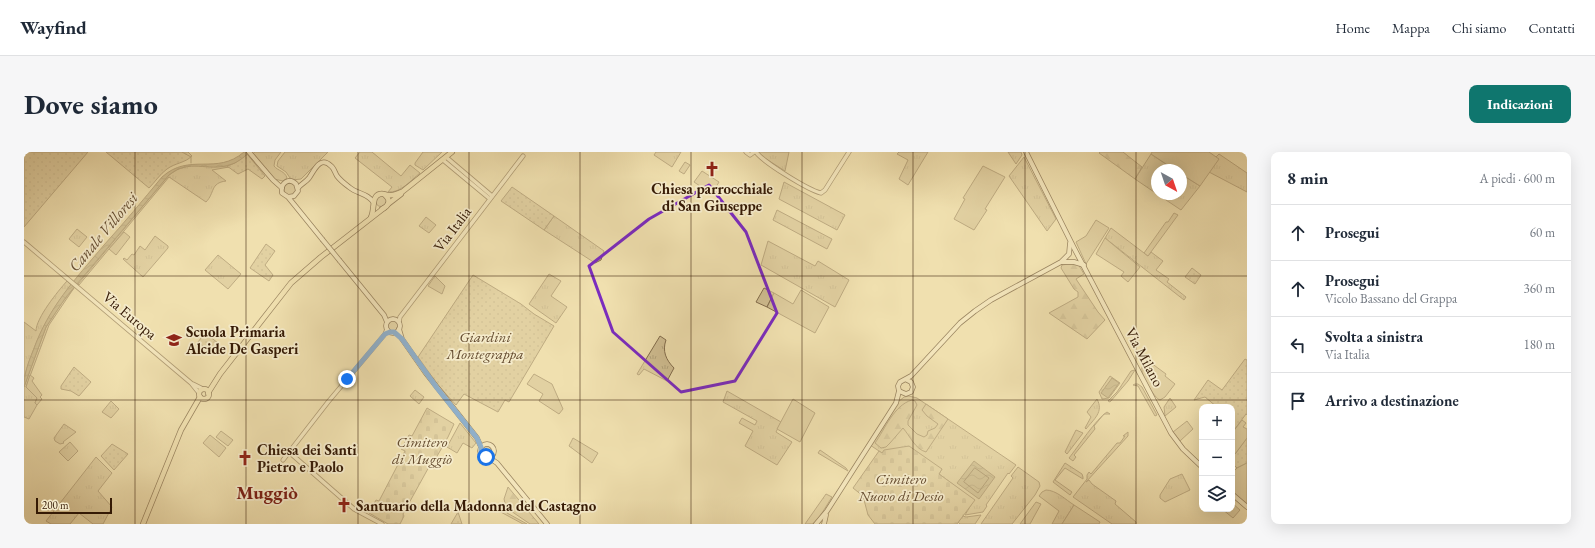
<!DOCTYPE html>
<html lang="it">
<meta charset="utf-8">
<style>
:root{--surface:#fff;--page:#f6f6f7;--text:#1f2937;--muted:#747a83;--line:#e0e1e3;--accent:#0f766e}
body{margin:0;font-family:"EB Garamond",serif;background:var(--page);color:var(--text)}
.controls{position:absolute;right:12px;bottom:12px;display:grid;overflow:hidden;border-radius:8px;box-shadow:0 4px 16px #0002}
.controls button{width:36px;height:36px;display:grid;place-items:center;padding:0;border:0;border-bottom:1px solid var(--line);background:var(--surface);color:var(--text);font:20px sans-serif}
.compass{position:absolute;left:1127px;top:12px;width:36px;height:36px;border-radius:50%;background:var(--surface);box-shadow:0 4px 16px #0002;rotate:140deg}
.scale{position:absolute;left:12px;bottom:10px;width:76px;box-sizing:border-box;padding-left:4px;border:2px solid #351a05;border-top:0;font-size:11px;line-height:14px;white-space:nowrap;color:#351a05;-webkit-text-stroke:3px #f5ebcb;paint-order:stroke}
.stop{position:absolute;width:12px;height:12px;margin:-9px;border:3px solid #1a73e8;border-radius:50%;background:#fff}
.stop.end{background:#1a73e8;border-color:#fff;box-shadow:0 1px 4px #0008}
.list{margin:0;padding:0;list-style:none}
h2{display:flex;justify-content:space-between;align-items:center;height:52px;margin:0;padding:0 16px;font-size:17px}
h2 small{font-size:13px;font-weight:400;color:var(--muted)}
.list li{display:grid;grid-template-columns:26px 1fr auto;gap:12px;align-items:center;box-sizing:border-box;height:56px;padding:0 16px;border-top:1px solid var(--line)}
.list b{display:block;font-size:15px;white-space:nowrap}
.list p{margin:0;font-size:13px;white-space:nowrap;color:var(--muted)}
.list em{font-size:13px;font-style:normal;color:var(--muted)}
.icon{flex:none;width:22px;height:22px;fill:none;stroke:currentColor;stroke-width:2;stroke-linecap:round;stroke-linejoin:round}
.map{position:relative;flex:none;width:1223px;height:372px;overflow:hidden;border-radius:8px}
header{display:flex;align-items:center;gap:24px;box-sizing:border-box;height:56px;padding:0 20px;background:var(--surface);border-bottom:1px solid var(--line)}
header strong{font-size:19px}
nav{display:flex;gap:22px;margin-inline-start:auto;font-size:14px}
.intro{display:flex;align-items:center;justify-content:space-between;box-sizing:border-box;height:96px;padding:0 24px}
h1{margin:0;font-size:28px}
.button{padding:10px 18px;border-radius:8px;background:var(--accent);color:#fff;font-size:14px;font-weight:700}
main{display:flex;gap:24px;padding:0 24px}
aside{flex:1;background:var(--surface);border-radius:8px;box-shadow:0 4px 16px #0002}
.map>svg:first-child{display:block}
.grass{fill:url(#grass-tufts);stroke:#826c4c}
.forest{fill:url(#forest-firs);stroke:#826c4c}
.cemetery{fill:url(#cemetery-stones);stroke:#826c4c}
.park{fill:url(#park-dots);stroke:#826c4c}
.garden{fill:#d0be92;stroke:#826c4c}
.water{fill:url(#water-waves);stroke:#7f6948}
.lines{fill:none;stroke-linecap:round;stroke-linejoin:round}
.shore{stroke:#725c3d;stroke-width:1}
.stream{stroke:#7f6948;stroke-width:1}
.tertiary-casing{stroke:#644c30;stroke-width:5}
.secondary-casing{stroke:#351a05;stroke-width:5.5}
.primary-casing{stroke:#351a05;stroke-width:6}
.tertiary{stroke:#f5ebcb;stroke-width:3.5}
.secondary{stroke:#f5ebcb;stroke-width:4}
.primary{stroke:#f0e0af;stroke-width:4.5}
.secondary-bridge-casing{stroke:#351a05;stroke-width:5.5;stroke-linecap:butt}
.secondary-bridge{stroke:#f5ebcb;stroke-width:4}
.route{stroke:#1a73e8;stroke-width:5}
.marked{fill:none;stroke:#7b2cbf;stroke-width:3;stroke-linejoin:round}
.grid{fill:none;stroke:#351a05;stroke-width:1;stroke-opacity:0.55}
.labels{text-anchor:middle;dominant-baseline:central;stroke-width:3.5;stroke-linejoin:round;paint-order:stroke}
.poi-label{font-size:15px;font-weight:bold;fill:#351a05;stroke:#f5ebcb;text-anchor:start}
.street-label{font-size:15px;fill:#351a05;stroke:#f5ebcb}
.park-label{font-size:15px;font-style:italic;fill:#644b2f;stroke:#f5ebcb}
.water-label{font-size:16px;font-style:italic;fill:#664e32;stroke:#f5ebcb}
.district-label{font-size:19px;font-weight:bold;fill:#7a1f14;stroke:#f5ebcb}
</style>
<header>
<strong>Wayfind</strong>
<nav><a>Home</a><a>Mappa</a><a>Chi siamo</a><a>Contatti</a></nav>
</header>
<div class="intro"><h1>Dove siamo</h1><a class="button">Indicazioni</a></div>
<main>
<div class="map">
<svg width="1223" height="372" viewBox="0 0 1223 372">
<defs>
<pattern id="grass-tufts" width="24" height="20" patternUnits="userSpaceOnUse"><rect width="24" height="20" fill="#d0be92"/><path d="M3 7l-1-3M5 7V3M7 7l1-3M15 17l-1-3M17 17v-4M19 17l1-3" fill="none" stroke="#b3a37c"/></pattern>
<pattern id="forest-firs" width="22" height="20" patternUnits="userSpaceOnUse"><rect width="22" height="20" fill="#d0be92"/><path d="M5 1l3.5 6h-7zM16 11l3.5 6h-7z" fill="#b3a37c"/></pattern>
<pattern id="cemetery-stones" width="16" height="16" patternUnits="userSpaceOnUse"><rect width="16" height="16" fill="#d0be92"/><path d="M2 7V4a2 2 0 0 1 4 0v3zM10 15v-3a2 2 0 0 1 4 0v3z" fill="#b3a37c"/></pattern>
<pattern id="park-dots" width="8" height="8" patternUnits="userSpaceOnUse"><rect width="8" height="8" fill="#d0be92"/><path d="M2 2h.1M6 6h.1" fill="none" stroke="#b3a37c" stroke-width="1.8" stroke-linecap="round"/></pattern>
<pattern id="water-waves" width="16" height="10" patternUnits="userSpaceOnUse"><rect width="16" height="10" fill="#b09d75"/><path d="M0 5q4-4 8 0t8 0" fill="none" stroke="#907f5e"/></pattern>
</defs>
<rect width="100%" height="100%" fill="#f0e0af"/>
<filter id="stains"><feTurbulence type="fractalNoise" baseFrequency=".005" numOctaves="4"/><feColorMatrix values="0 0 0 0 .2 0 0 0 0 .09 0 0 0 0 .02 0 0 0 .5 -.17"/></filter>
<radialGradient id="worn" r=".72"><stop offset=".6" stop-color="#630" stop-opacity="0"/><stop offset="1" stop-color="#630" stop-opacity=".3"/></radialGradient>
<g class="grass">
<path d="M231 0H257L251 8 250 14C254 19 261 19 263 26L259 29 250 27 228 2Z"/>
<polygon points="261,0 304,0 277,27 268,28 266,26 262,20 253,14 254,9"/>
<path d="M336 0H348L377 24 386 13 396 21C387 28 377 41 364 40L368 35 331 6Z"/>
<polygon points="399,0 418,0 399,18 391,13 391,11"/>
<polygon points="632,0 657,0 648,15 630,3"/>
<polygon points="734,0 765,0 761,19 736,3"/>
<polygon points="875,0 904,0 884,33 875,27 884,8 873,2"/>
<polygon points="984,0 997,0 998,3 992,12"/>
<polygon points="1127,2 1151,18 1133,18 1133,42 1111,27"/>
<polygon points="1195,2 1223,21 1223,40 1185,20 1194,7 1192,5"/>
<polygon points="1000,5 1032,67 1023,79 985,24"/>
<path d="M168 13 205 15 188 18 202 29C186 31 191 41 182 50L145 25 55 133 54 132 145 23 154 17Z"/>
<polygon points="1157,22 1176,34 1157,58 1133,42 1157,42"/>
<polygon points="760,30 821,63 813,78 755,47"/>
<circle cx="266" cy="37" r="6"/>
<circle cx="357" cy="49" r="5.5"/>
<polygon points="753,58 808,87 803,97 749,68"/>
<polygon points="530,64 580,99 577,108 571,111 520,78"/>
<polygon points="402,65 412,73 405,81 395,74"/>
<polygon points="1087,76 1124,104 1127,100 1139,109 1132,118 1145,127 1143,130 1162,145 1160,148 1081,86"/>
<polygon points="53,77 63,85 55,95 45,87"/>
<polygon points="131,84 144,94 144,96 119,125 99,107 100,106 103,108 108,102 110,103 116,94 121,98"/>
<polygon points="744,89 791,114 794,109 825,128 811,155 737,113"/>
<polygon points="194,103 217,122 204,137 181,118"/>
<polygon points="525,122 537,129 527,144 543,155 532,171 505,152"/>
<polygon points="411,124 421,134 418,142 404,134"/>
<path d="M43 129 47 133C23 163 11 189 0 226V170L12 179C12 166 34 139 43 129Z"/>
<polygon points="50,136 25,173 2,235 13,246 11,251 13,253 5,267 0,265 0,235 22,175 37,152"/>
<polygon points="740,136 750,141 743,155 732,150"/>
<circle cx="369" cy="174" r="5.5"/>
<path d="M636 184 642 188C638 199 642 208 650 216L643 229 620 217 615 223 613 222Z"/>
<polygon points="1111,218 1104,229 1086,250 1084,249 1093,240 1107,219"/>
<polygon points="1111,232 1114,232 1118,235 1133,263 1131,264 1114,234 1109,233"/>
<polygon points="391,238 400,245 395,252 386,244"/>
<polygon points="703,239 757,270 752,280 768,290 753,313 721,294 729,279 715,271 718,266 731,273 733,269 699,250"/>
<polygon points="885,244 893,246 992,313 985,322 984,321 962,353 963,354 959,360 941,363 950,348 915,322 918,317 858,301 846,293 874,250 880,245"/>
<polygon points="1146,246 1152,255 1141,264 1140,255"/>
<path d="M1073 247C1080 260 1070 267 1062 277L1061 276 1067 265 1063 260Z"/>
<polygon points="87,249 95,257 87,266 78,260"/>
<path d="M1083 260 1086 262H1080L1070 274 1071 277 1050 303 1052 305 1049 309 1045 306C1054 295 1072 267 1083 260Z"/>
<polygon points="436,271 452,291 448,296 439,291 433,301 423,295"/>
<polygon points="40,272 52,280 39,290 40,291 36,292 31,289 30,286"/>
<polygon points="1052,278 1059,281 1043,302 1041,300"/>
<polygon points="1104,280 1104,284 1062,330 1065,328 1068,332 1092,349 1091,352 1112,370 1112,372 1088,372 1049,345 1063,327 1063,323 1065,320 1067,322 1093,291 1096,291 1101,284 1099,284"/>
<polygon points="549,286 574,301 568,311 545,294"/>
<polygon points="46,290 54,299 44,309 35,300"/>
<circle cx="463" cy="299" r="4.5"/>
<polygon points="796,298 822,316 824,319 794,301"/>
<polygon points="72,305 88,321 74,339 88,355 79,372 69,372 55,361 46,372 27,372 22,369"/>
<polygon points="1041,311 1058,322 1059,325 1059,327 1041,316 1031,328 1048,340 1046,343 1029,330"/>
<polygon points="994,315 1015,330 1016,334 1011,343 988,372 957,372 989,326 987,324"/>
<polygon points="1158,322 1166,338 1141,350 1136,346 1136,343 1146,327"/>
<path d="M1022 338C1032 338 1042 348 1050 353L1038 372H1028L1035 359 1015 344 1018 340Z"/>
<polygon points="1012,350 1017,352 1006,372 996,372"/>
<polygon points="957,363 951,372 936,372 934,370 939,364 942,365"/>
</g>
<g class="forest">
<polygon points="1076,0 1099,0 1118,15 1111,27 1075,1"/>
<polygon points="1044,112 1054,112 1060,122 1052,127 1074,160 1081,168 1063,187 1025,161 1054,145 1054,140 1050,137 1037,116 1038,113"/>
<path d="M888 248 891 249 893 253 884 269V273L893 282 900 285 903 283 904 279 911 276 914 272 903 264 898 258 902 252 924 267 902 300C891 297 886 284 879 276L866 291 862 295 857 296 851 291C861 277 870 253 888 248Z"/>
<polygon points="484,335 515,372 506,372 487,359 481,351 480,347"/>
<polygon points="802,342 808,345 793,369 788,372 781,372"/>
</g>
<g class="cemetery">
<polygon points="403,256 430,272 424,285 408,313 406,313 379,362 380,364 376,372 364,372 345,361 352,348 355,349 381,299 377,297 385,283 388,284"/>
<polygon points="885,294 918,317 915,322 951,348 933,372 851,372 844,363 839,344 829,336 855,299 858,301 860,298"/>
</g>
<g class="park">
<polygon points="0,0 64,0 0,75"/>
<path d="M82 0H164L168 4C161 11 151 11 143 17 136 22 131 30 125 36Z"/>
<polygon points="223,2 241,24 238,27 224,17 214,22 203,14 211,11"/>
<polygon points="488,35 530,64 520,78 477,49"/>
<polygon points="242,92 251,99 241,113 249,123 245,129 226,116"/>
<polygon points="1168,116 1177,123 1171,132 1161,125"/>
<polygon points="449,123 497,152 510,162 530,174 485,250 481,248 474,260 440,242 432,253 414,233 394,205"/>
<polygon points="181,181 194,191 186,200 174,190"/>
<polygon points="1221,207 1223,208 1223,263 1222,262 1208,281 1208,255 1193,255 1181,245 1170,248 1184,228 1198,238"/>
<polygon points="50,215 67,230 55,244 47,239 37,237 37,234"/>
<polygon points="1086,224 1096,231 1085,246 1078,247 1075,240"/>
<polygon points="1223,286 1223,311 1213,316 1208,311 1208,299 1211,302"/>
<polygon points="88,292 104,302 90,318 77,304"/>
<polygon points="434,360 438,372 427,372"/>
</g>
<g class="garden">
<polygon points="1128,0 1185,0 1195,7 1176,34 1157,22 1157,18 1151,18 1127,2"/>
<polygon points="661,10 666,13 660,22 655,19"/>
<polygon points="959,14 981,25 961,57 963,58 950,78 930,67 941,47 939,46"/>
<polygon points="678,19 695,30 688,42 670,30"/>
<polygon points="1150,61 1154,63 1124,104 1120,101 1142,70 1144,70"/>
<polygon points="1072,68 1085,76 1062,112 1052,90 1062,84"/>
<polygon points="100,80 106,85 92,103 85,97"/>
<polygon points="1081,86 1116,115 1104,130 1097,124 1100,120 1072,102"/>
<polygon points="777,138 805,155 791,181 743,155 750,141 769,152"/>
<path d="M1123 208 1142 222 1141 224 1151 232 1141 245 1136 248C1131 247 1119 226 1118 219 1117 215 1120 211 1123 208Z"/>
<polygon points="510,222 528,232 539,257 535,262 515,249 519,242 503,232"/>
<polygon points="6,223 10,226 8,229 18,243 16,245 18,247 13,253 11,251 13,246 2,235"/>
<polygon points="769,247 791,261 776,290 753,277"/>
<polygon points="1218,268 1222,271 1219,275 1223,277 1223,286 1211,302 1208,299 1208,281"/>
<polygon points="1163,269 1169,277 1156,289 1149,280"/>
<polygon points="197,279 209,288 204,294 192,285"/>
<polygon points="186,283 202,296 195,305 179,291"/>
<polygon points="1223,311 1223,353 1208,340 1208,321 1213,316"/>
<polygon points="1208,351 1216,358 1209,366 1198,357 1208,357"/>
<polygon points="477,353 485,357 483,361 503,372 499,372 473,358"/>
<polygon points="1050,353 1076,370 1075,372 1038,372"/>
</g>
<g class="water">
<path d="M220 0H226C219 6 213 11 205 13 183 20 166 6 145 23L42 145 22 175 0 235C0 222 4 211 9 199 25 154 50 129 80 93 100 71 119 48 138 25 166 0 192 24 220 0Z"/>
<polygon points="1088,226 1095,231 1084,246 1077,241"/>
<polygon points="950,309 971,325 955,347 933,331"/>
</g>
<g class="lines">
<polygon class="shore" points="951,316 965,326 954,341 940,330"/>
<polyline class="stream" points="158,0 167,5 167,11"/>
<g class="tertiary-casing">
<g id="tertiary">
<polyline points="722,0 726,3 730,0"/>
<path d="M732 0C739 10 784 38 797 41L801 38 825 0"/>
<polyline points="422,5 468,44"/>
<polyline points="419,8 466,47"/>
<polyline points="0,90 167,231 175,241"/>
<polyline points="375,170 376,165 499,4"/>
<polyline points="169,232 179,237"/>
<polyline points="265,300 330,357 358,372"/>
<polyline points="259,308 304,250 361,182 363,177"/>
</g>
</g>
<g class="secondary-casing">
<g id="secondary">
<polyline points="225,0 249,28 258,36"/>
<polyline points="1002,0 1050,96 1147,281 1159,297 1178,315"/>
<path d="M274 36C277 32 282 30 285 26 290 19 296 3 307 14 310 16 311 21 313 24 316 28 321 32 325 35 333 42 344 41 350 51"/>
<path d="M264 45 270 44 274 39 272 32C265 25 256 31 258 41L264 45 298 87"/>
<polyline points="316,109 360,163 363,170"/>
<polyline points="1038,110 1050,110 1060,113"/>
<circle cx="369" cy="174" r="7"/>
<polyline points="375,177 378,187 401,220 453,286 457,295"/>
<polyline points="883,228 887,230 889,235 887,240 882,242 875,239 874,234 876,230 887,224 936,171 951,159 967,148 1037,110 1045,102 1046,91"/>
<circle cx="463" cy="299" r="7"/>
<polyline points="464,305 473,311 523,372"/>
<polyline points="1208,342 1223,355"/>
<polyline points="792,372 803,359 872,251 875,239"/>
<polyline points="800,372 802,363"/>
</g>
</g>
<g class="primary-casing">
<g id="primary">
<polyline points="364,52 377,42"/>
<path d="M358 57C365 54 367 48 361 43"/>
<path d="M347 65C351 58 347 44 356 42 359 41 362 43 365 43 370 44 374 41 378 40L428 0"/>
<circle cx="180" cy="242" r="5"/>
<polyline points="184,241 196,222 267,131 297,105 360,56"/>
<polyline points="119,372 157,278 176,245"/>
</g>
</g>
<use href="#tertiary" class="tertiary"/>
<use href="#secondary" class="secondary"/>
<use href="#primary" class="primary"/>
<g class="secondary-bridge-casing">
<polyline id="secondary-bridge" points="298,87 316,109"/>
</g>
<use href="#secondary-bridge" class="secondary-bridge"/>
</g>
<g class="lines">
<polyline class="route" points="323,227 361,182 366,180 370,180 378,187 413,236 453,286 457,295 457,301 462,305"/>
</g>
<path d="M0 0H1223V372H0ZM685 33 722 80 753 161 711 229 657 240 589 180 565 114 625 67Z" fill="#f0e0af" fill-opacity=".55" fill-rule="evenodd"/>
<path class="marked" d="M685 33 722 80 753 161 711 229 657 240 589 180 565 114 625 67Z"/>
<path class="grid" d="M111 0V372M222 0V372M334 0V372M445 0V372M556 0V372M667 0V372M778 0V372M889 0V372M1001 0V372M1112 0V372M0 124H1223M0 248H1223"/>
<defs>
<g id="church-bare" transform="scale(1.2)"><path d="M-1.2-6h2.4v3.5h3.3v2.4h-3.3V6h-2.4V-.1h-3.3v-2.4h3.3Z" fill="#8f2418" stroke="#f5ebcb" stroke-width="2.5" paint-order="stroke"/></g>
<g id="school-bare" transform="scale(1.2)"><path d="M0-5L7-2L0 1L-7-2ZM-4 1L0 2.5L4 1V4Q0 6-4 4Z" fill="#8f2418" stroke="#f5ebcb" stroke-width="2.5" paint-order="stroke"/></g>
</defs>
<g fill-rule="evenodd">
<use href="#church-bare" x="688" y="17"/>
<use href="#school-bare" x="150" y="188"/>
<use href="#church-bare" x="221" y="306"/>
<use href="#church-bare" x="320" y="353"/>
</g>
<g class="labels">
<g class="poi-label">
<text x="688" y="36" text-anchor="middle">Chiesa parrocchiale<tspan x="688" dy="17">di San Giuseppe</tspan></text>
<text x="162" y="179">Scuola Primaria<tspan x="162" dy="17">Alcide De Gasperi</tspan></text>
<text x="233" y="297">Chiesa dei Santi<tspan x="233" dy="17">Pietro e Paolo</tspan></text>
<text x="332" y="353">Santuario della Madonna del Castagno</text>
</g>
<g class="street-label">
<text transform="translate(428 77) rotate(-53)">Via Italia</text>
<text transform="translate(106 163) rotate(40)">Via Europa</text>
<text transform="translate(1121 205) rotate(62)">Via Milano</text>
</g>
<g class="park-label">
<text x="461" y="184">Giardini<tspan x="461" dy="17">Montegrappa</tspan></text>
<text x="398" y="289">Cimitero<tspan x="398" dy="17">di Muggiò</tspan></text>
<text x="877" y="326">Cimitero<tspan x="877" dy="17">Nuovo di Desio</tspan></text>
</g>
<g class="water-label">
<text transform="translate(79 80) rotate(-50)">Canale Villoresi</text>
</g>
<g class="district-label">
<text x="243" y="340">Muggiò</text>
</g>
</g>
<rect width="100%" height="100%" filter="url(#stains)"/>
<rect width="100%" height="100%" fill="url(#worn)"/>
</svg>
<div class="controls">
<button>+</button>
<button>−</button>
<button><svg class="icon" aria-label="layers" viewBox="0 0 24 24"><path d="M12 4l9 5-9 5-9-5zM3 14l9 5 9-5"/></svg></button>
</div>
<svg class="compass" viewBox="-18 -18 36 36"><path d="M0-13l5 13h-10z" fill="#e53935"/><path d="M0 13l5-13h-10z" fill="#747a83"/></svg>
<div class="scale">200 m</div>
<div class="stop" style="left:462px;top:305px"></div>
<div class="stop end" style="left:323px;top:227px"></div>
</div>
<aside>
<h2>8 min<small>A piedi · 600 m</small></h2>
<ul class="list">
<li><svg class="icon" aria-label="ahead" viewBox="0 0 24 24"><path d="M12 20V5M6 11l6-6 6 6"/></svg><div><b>Prosegui</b></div><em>60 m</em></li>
<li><svg class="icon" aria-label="ahead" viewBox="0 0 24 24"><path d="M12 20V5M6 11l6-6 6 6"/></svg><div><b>Prosegui</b><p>Vicolo Bassano del Grappa</p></div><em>360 m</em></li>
<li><svg class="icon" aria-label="left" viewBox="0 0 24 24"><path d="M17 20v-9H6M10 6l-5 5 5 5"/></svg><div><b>Svolta a sinistra</b><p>Via Italia</p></div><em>180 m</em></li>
<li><svg class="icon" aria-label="arrive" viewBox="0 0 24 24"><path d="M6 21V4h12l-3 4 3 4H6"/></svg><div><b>Arrivo a destinazione</b></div></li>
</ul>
</aside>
</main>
